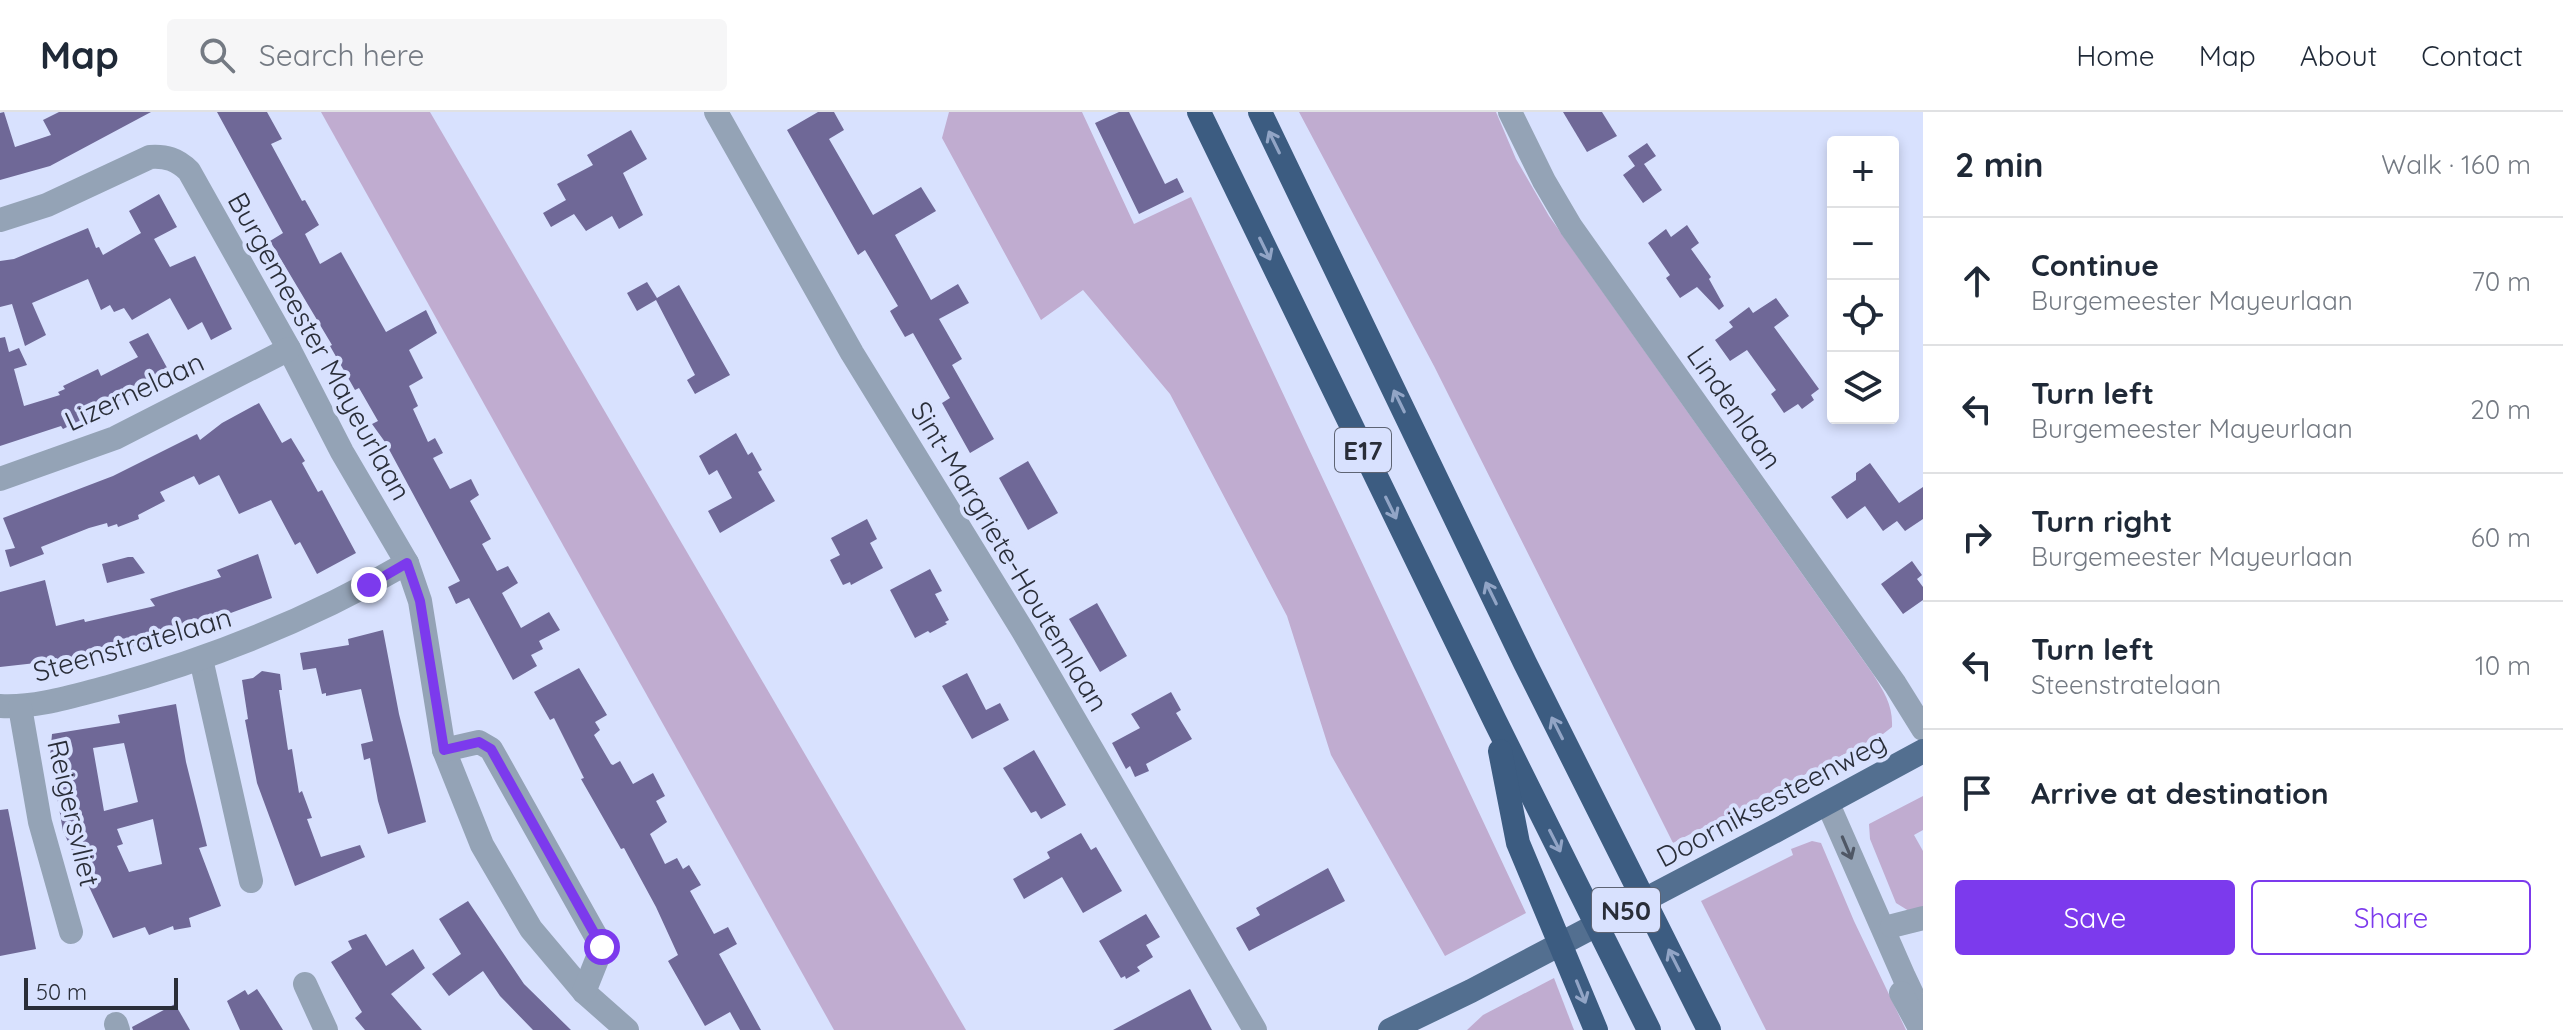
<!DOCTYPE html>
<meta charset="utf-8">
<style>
:root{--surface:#fff;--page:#f6f6f7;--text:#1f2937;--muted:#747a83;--line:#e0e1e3;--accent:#7c3aed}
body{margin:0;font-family:Quicksand,sans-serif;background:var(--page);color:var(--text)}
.controls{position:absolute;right:24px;top:24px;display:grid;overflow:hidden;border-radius:8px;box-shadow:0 4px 12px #0003}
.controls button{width:72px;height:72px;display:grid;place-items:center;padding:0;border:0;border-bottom:2px solid var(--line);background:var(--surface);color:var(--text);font:40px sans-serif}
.scale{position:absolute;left:24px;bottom:20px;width:154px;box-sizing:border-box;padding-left:8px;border:4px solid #2a2e39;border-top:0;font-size:22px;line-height:28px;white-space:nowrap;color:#2a2e39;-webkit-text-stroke:6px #d8e1fe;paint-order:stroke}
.stop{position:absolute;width:24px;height:24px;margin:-18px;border:6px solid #7c3aed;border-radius:50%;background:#fff}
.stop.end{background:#7c3aed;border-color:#fff;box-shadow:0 2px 8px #0008}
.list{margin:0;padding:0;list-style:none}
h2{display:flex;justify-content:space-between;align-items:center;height:104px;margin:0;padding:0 32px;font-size:34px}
h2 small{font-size:26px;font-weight:400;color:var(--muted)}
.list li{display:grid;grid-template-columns:52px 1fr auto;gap:24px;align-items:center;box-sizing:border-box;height:128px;padding:0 32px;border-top:2px solid var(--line)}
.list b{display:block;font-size:30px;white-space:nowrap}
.list p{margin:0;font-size:26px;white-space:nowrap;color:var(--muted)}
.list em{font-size:26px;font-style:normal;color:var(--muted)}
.actions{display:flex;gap:16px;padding:24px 32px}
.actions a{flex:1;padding:18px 0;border:2px solid var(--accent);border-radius:8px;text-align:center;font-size:28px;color:var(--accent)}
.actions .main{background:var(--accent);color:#fff}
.icon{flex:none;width:44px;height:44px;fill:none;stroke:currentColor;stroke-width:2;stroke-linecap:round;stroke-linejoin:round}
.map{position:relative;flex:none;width:1923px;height:918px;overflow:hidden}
header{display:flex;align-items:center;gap:48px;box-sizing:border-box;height:112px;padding:0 40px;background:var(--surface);border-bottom:2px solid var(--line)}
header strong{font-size:38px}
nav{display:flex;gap:44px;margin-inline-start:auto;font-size:28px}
.search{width:560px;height:72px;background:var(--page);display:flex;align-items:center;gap:20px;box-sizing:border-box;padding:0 28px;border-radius:8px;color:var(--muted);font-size:30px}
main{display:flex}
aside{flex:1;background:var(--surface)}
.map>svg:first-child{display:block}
.green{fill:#c0acd0}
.building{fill:#6f6897;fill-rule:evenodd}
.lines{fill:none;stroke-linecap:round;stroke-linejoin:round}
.minor{stroke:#94a3b6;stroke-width:24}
.major{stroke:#536f90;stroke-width:24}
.highway{stroke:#3c5c81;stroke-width:24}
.oneway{stroke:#92a5c6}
.oneway2{stroke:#4f5765}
.route{stroke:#7c3aed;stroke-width:10}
.labels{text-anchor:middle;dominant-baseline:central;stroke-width:8;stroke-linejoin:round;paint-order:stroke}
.shield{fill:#d8e1fe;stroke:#5e6474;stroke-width:2}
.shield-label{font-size:26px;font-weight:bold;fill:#2a2e39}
.street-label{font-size:28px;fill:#2a2e39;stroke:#d8e1fe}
</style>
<header>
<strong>Map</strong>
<div class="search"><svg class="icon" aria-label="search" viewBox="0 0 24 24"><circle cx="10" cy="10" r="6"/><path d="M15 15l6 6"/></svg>Search here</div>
<nav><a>Home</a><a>Map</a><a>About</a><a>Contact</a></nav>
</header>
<main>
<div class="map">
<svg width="1923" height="918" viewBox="0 0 1923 918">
<rect width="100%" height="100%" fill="#d8e1fe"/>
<g class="green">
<polygon points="321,0 430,0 966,918 834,918"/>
<polygon points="949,0 1082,0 1134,112 1191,85 1526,801 1445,844 1331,643 1287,504 1170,282 1083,178 1041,208 942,26"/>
<path d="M1299 0H1496L1516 47 1549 104 1873 562C1884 580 1893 593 1892 615L1883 622 1673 731 1434 254Z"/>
<polygon points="1923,684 1923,718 1914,723 1923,739 1923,798 1909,799 1896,791 1870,727 1869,712"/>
<polygon points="1812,729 1821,731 1854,809 1906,918 1766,918 1701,789 1793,743 1791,737"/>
<polygon points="1554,866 1574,918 1467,918 1483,903"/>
</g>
<g class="building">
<polygon points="4,0 15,35 51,23 43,8 59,0 151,0 50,54 0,68 0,1"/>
<polygon points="217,0 267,0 282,27 271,32 302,89 305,88 319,113 305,122 320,152 341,140 386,220 426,198 437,221 409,238 423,266 409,274 418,294 413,297 428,330 435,326 443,341 433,346 450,377 471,367 479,383 470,389 491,427 482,432 497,459 508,454 518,471 502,481 521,516 549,500 560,518 539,529 543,537 531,543 537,554 513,568 469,486 456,492 448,475 460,469 385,330 372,312 378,309 359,276 355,278 330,234 332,233 270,129 283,121"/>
<polygon points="818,0 834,0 844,18 829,27 873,103 921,75 936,99 895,123 931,188 958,172 969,191 939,207 962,247 952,253 994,327 970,341 942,291 950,286 913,221 905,225 895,208 890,199 898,194 865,138 858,143 787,18"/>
<polygon points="1119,0 1129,0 1165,72 1177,66 1184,80 1139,102 1095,11"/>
<polygon points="1563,0 1602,0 1617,24 1587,40"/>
<polygon points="631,18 647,47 623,61 643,103 619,117 612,104 586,119 574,102 551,115 543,101 566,88 557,72 593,53 587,43"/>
<polygon points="1647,31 1656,44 1644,52 1662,78 1643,91 1623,63 1635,54 1628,44"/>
<polygon points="159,82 177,115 154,127 170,155 195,144 232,217 211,228 202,210 188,218 170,186 132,208 124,196 114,200 110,193 101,198 88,167 32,191 46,223 25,234 12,192 0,195 0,149 14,147 88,116 96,136 99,135 103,143 141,121 129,99"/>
<polygon points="1687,113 1699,131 1691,137 1711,165 1709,167 1724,194 1719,198 1697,175 1680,186 1666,166 1670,163 1648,131 1666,117 1671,125"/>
<polygon points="647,170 657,186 679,173 730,263 695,282 687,268 695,263 656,188 637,199 627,181"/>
<polygon points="1776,186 1789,204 1774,215 1819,277 1811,283 1814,288 1802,297 1798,292 1784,301 1771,282 1776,278 1747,238 1730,249 1715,228 1733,215 1729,210 1749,195 1753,201"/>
<polygon points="148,221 171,263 63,317 61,314 0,334 0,226 5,225 9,240 19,236 27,253 14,257 24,294 60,283 58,280 65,277 63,274 98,257 101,264 138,245 129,230"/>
<polygon points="259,291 282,331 291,326 305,349 302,351 318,380 322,378 356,441 317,462 300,430 295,433 271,388 239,402 219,363 199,373 194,364 160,380 165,389 138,403 139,407 118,415 117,412 108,415 107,411 89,416 41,435 44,442 10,455 5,438 15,436 3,406 113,364 197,322 200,328 222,311"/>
<polygon points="736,321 748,343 752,340 762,358 758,360 775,389 720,421 708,399 732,386 717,358 709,363 699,344"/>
<polygon points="1028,349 1058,401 1028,418 999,366"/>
<polygon points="1870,351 1899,391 1923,375 1923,407 1905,419 1897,409 1883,419 1865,394 1847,407 1831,385 1856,368 1856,361"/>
<polygon points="867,407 877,427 870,431 883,456 851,473 850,470 843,473 830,448 840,443 831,426"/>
<polygon points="258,442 272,486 146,532 46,556 45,550 0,555 0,480 45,468 56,514 84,507 85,510 155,494 150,487 221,465 217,458"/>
<polygon points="128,445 133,445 145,461 107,471 102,452"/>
<polygon points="1912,449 1922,463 1917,467 1923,475 1923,488 1903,502 1881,472"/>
<polygon points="930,457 942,479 935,482 949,508 945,510 947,512 930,521 928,519 915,526 890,478"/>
<polygon points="1097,491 1127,544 1100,560 1069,507"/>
<polygon points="383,518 399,602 426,710 388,722 378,689 370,646 364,648 361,632 373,629 361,577 326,584 326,581 322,582 316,556 303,558 300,541 349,533 348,527"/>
<polygon points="579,556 607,603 595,610 600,618 594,623 611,652 613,653 620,649 633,672 653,661 665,684 656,689 667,710 650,722 665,752 677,746 683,757 689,753 701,773 690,779 714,822 728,815 737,832 719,842 761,918 740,918 730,900 705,914 668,849 678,843 656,795 624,736 621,737 581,667 584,666 554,606 550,608 534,580"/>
<polygon points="262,559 280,562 282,578 279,578 288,638 292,637 299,681 302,679 312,706 307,707 321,745 360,733 365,745 295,774 257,671 245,608 248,607 242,568 253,566"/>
<polygon points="967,561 986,598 1000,591 1009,608 972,627 942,574"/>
<polygon points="1171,580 1181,598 1176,601 1192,627 1146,652 1149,659 1135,665 1130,654 1126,657 1112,631 1140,616 1131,602"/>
<path d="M176 592 186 650 207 734 199 736 221 794 189 806 191 815 174 818 173 814 149 823 145 815 113 826 63 719 50 644 52 622 120 611 118 603ZM124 631 138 690 104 699 93 636ZM153 707 162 752 129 760 117 734 123 732 117 717Z"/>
<polygon points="1034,638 1066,693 1041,707 1036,699 1031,701 1003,656"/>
<polygon points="8,697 36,837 0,844 0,698"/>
<polygon points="1081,721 1091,738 1096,735 1122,779 1083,801 1062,765 1024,787 1013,767 1050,746 1047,740"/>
<polygon points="1328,756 1345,789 1249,839 1236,816 1260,803 1256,796"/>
<polygon points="468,789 524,872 571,918 533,918 500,884 483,859 449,884 432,862 461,842 439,807"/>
<polygon points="1146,802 1160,825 1146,833 1153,845 1137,855 1140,859 1126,867 1125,864 1121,866 1099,829"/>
<polygon points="366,822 386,854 413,837 425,856 391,882 422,918 365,918 355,906 362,900 331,850 352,837 348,829"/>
<polygon points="257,877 265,889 283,918 240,918 227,889 245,878 248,883"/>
<polygon points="1190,877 1212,918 1113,918"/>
<polygon points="175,892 190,918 133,918 132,915"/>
</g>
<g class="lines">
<g class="minor">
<polyline points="716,0 852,241 1023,519 1255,918"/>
<polyline points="1510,0 1544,69 1571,115 1895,572 1923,617"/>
<path d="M0 108 47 93 150 45C166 44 177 47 189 59L289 237 342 340 407 451 420 489 444 638 482 733 531 817 584 880 627 918"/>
<polyline points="0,367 115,326 289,237"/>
<polyline points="201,547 251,769"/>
<path d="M0 594C36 596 73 584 108 575 213 546 313 506 407 451"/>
<polyline points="20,595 40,710 71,820"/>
<polyline points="444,638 479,630 491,637 602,835 584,880"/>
<polyline points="1828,692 1904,865 1914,886 1923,892"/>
<polyline points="1892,814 1923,806"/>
<polyline points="305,872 326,918"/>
<polyline points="1901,881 1921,918"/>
<polyline points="116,912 118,918"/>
</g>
<polyline class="major" points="1390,918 1471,879 1781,716 1923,639"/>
<g class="highway">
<polyline points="1199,0 1495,609 1649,918"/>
<polyline points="1260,0 1525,551 1709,918"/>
<polyline points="1500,639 1518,731 1596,918"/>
</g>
</g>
<defs><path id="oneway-shaft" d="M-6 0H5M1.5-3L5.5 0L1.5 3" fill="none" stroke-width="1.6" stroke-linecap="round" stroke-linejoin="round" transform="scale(2)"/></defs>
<g class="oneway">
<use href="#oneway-shaft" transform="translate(1274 30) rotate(-116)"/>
<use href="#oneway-shaft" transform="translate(1265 137) rotate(64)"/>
<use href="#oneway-shaft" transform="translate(1399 289) rotate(-116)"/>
<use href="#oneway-shaft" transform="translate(1391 396) rotate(64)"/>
<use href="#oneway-shaft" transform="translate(1491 481) rotate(-116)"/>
<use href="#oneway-shaft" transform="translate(1557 616) rotate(-117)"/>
<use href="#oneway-shaft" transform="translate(1555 729) rotate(63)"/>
<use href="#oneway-shaft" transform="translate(1674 848) rotate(-117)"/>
<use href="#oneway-shaft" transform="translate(1581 880) rotate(68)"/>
</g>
<use class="oneway2" href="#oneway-shaft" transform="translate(1847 736) rotate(67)"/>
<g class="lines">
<polyline class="route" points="369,473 407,451 420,489 444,638 479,630 491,637 602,835"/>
</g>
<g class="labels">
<g class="shield">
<rect x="1335" y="316" width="56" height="44" rx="6"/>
<rect x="1592" y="776" width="68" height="44" rx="6"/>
</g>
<g class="shield-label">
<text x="1363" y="338">E17</text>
<text x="1626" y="798">N50</text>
</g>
<g class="street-label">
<text transform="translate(320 234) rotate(61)">Burgemeester Mayeurlaan</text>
<text transform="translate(134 279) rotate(-25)">Lizernelaan</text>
<text transform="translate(1735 295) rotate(55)">Lindenlaan</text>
<text transform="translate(1010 444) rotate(59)">Sint-Margriete-Houtemlaan</text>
<text transform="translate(132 532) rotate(-16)">Steenstratelaan</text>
<text transform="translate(1771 687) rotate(-28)">Doorniksesteenweg</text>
<text transform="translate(74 701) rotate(77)">Reigersvliet</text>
</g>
</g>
</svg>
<div class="controls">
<button>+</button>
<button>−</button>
<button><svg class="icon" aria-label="locate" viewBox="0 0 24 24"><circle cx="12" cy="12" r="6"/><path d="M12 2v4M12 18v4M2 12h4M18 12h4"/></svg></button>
<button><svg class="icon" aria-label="layers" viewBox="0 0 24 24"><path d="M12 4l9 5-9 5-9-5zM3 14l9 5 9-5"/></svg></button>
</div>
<div class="scale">50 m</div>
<div class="stop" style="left:602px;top:835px"></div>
<div class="stop end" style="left:369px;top:473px"></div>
</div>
<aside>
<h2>2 min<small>Walk · 160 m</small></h2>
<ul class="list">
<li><svg class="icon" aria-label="ahead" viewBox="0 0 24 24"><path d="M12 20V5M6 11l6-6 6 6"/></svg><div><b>Continue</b><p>Burgemeester Mayeurlaan</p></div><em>70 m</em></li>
<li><svg class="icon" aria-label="left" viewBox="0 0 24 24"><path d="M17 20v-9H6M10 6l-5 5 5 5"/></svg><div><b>Turn left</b><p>Burgemeester Mayeurlaan</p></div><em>20 m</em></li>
<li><svg class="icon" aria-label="right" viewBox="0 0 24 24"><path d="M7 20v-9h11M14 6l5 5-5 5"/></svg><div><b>Turn right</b><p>Burgemeester Mayeurlaan</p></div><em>60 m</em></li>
<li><svg class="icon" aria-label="left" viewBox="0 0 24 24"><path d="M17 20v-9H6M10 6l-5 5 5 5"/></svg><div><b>Turn left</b><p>Steenstratelaan</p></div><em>10 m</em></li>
<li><svg class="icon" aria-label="arrive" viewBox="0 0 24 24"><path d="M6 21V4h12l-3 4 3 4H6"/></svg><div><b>Arrive at destination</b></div></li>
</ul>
<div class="actions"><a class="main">Save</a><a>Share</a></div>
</aside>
</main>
